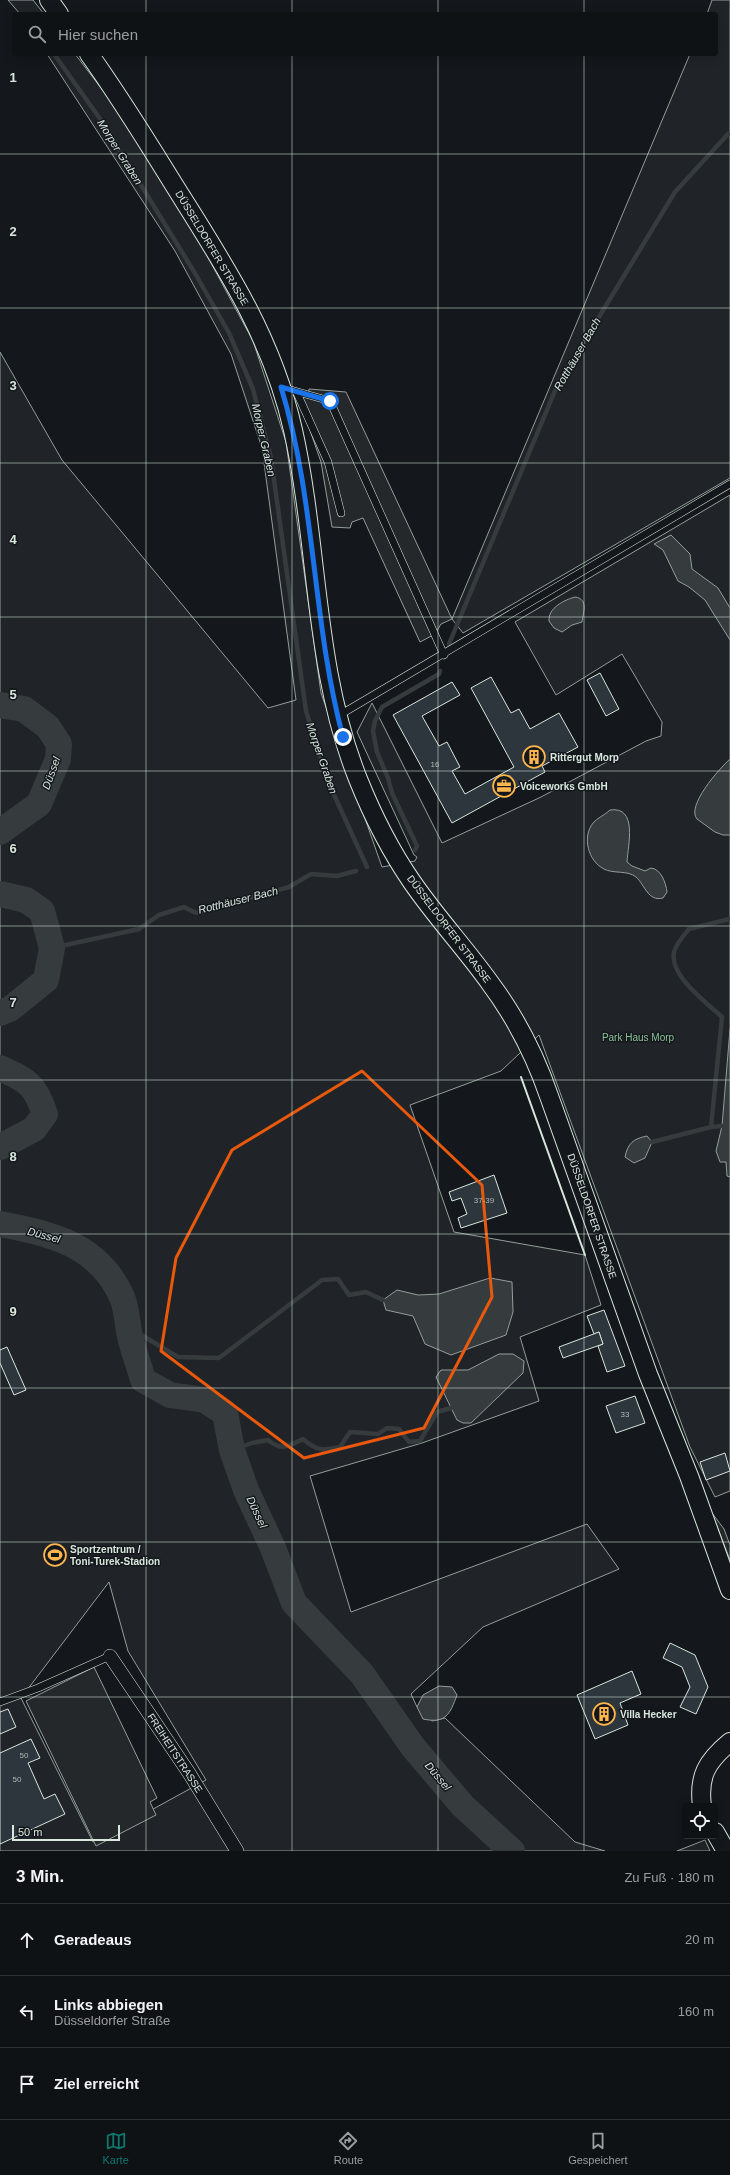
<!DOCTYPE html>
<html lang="de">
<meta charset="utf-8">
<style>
:root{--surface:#0f1215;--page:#181b1e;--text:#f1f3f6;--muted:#9b9ea0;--line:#2f3234;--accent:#0f766e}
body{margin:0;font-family:Arial,sans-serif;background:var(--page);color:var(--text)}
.controls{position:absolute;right:12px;bottom:12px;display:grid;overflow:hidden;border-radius:4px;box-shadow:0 2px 10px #0003}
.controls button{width:36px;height:36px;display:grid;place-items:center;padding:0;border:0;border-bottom:1px solid var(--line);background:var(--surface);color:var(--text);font:20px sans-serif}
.scale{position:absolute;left:12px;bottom:10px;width:108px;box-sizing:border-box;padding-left:4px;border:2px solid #d8e6dc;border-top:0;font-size:11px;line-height:14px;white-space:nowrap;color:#d8e6dc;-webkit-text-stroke:3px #14181c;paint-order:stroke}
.stop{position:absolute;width:12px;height:12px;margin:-9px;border:3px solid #1a73e8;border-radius:50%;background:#fff}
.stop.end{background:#1a73e8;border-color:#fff;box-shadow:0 1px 4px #0008}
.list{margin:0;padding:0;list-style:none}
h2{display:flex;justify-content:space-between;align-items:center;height:52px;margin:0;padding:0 16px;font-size:17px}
h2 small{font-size:13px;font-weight:400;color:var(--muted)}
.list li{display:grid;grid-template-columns:26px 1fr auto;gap:12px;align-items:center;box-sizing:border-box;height:72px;padding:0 16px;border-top:1px solid var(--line)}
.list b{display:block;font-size:15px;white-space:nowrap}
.list p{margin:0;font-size:13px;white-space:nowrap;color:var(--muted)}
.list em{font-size:13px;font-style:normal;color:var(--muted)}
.icon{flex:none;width:22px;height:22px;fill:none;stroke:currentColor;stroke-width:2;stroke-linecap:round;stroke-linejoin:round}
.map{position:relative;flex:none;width:730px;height:1851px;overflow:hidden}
.search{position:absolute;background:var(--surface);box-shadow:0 2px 10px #0003;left:12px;right:12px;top:12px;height:44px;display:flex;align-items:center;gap:10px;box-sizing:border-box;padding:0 14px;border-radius:4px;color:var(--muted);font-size:15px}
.sheet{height:268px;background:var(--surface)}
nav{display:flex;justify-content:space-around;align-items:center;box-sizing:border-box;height:56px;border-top:1px solid var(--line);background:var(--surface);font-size:11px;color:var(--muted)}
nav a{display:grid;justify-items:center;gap:2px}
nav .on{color:var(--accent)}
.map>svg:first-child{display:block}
.green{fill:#202428;stroke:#939e99;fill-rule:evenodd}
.parking{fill:#24282b;stroke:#939e99}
.water{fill:#363b3e;stroke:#939e99}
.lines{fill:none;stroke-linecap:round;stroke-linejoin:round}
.stream{stroke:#363b3e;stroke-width:4.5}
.river{stroke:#363b3e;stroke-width:26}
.building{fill:#2c363c;stroke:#d8e6dc}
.lane-casing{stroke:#d8e6dc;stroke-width:8}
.street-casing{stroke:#d8e6dc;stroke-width:14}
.secondary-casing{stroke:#d8e6dc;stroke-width:20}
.lane{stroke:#14181c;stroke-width:7}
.street{stroke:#14181c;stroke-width:13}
.secondary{stroke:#14181c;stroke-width:18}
.wall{stroke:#d8e6dc;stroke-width:2}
.route{stroke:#1a73e8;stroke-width:5}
.marked{fill:none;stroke:#e8590c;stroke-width:3;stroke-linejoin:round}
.grid{fill:none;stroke:#d8e6dc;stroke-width:1;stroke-opacity:0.55}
.labels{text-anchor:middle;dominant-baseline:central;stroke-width:3;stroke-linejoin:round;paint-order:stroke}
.number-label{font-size:8px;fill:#adbab4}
.street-label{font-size:10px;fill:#d8e6dc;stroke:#14181c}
.poi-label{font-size:10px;font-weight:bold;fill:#d8e6dc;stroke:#14181c;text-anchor:start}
.park-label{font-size:10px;fill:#8ac095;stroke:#14181c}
.water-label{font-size:11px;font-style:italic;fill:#d8e6dc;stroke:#14181c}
.grid-label{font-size:13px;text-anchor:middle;font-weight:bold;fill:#d8e6dc;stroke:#14181c;stroke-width:3;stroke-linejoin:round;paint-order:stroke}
</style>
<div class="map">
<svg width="730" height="1851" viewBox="0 0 730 1851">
<rect width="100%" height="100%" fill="#14181c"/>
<g class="green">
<polygon points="8,0 33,0 44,14 20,14"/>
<polygon points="712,0 730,0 730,478 463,633 452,619 690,54 716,54 716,14 707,14"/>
<path d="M47 54H75L114 105 197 237 253 341 286 442 321 693 382 867 415 861 417 857 414 855 357 732 372 703 442 843 541 797 646 741 661 736 662 722 622 654 556 695 515 622 730 495V1491L715 1497 690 1447 539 1035 501 1071 410 1105 454 1232 585 1255 601 1305 520 1337 539 1401 422 1443 310 1476 351 1612 587 1524 619 1569 483 1627 411 1694 417 1707 432 1721 445 1718 575 1842 605 1851H0V352L62 460 268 708 296 700 262 448 231 354 175 251ZM109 1582 128 1651 206 1780 93 1842 21 1698Z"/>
<polygon points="705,1840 710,1851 677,1851"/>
</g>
<g class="parking">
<polygon points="309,389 346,392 452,619 441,624 435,634 420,642 363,518 352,522 350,528 332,527 321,462 297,393 308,396"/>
<polygon points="712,1513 724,1529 730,1545 730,1560"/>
<polygon points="94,1667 157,1798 150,1802 156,1815 96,1846 26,1701"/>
</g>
<g class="water">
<polygon points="671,535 690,554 692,569 718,588 730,608 730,640 705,600 689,587 678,581 663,550 654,544"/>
<path d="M575 597C589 599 583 613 582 622L572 625 562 632 554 628 549 621C548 608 564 600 575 597Z"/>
<path d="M730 759V835H723L715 832 697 819C686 806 719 769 730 759Z"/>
<path d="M610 810C638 806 628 845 627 862L632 866 645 871 651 868C661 869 666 883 667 892L663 898C648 902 645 885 636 877 628 870 613 874 604 869 588 861 582 837 593 823 597 818 605 815 610 810Z"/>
<polygon points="730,1029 730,1177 727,1176 726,1162 720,1162 716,1151 722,1126"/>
<path d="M647 1136 652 1142 645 1158 634 1163 625 1157C628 1143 633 1139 647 1136Z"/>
<polygon points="490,1278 512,1282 513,1312 506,1335 451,1355 425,1344 413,1316 386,1310 383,1300 397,1290 418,1295 439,1294"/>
<polygon points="499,1354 513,1354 524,1361 523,1373 471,1423 463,1423 457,1420 436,1377 441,1370 468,1370"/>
<path d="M439 1686 452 1687 457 1695C450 1714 446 1724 423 1719L417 1707 423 1695Z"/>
</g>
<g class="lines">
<g class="stream">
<polyline points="54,54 103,123 196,275 229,333 253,389 271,458 306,711 330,786 367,867"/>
<polyline points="449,644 557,386 675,192 728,134"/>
<polyline points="415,850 417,846 392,793 388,778 377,752 373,731 375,721 382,707 439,674 440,671"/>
<polyline points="52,948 139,929 159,915 184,907 196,913 289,887 311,874 337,876 356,871"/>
<polyline points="711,1127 722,1126"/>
<path d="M652 1142 711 1127 722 1017C707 1003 669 976 674 952 676 944 684 935 689 929L730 919"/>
<polyline points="130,1335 143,1336 178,1357 219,1358 322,1280 338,1279 349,1295 366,1292 383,1300"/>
<path d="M232 1450 252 1443 268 1440C283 1452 287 1446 303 1439 317 1451 323 1451 340 1447L350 1432 378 1434 387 1428 399 1429 409 1442 420 1441 437 1412 451 1408"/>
</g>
<g class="river">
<polyline points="0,705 24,709 48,727 59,744 58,759 39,804 0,832"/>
<polyline points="0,894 26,900 42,911 52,948 46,980 10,1009 0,1013"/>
<path d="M0 1068C28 1081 35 1084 45 1114L34 1129 0 1147"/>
<path d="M0 1224C51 1233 99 1245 122 1297 127 1309 127 1323 130 1336 133 1350 139 1365 143 1380L170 1395 205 1400 225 1413 232 1450 246 1490 273 1548 294 1603 362 1674 413 1747 463 1806 512 1851"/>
</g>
</g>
<g class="building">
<polygon points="600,673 619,709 606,716 587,680"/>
<polygon points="491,677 511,713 519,709 530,729 559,713 578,747 542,766 545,772 452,823 393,715 452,682 460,695 422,716 439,746 447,742 460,767 452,771 465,794 514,767 471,688"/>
<polygon points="494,1175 507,1213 461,1228 458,1218 467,1214 461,1198 452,1201 449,1192"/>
<polygon points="604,1310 625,1366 607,1372 598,1346 603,1344 599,1332 594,1334 587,1316"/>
<polygon points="599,1332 603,1344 563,1358 559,1347"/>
<polygon points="7,1347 26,1390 14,1395 0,1363 0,1350"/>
<polygon points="635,1396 645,1423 616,1433 606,1406"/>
<polygon points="725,1453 730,1471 706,1480 700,1462"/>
<polygon points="670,1643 695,1655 708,1687 696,1714 680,1707 690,1687 682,1667 663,1658"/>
<polygon points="632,1671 641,1694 620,1703 628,1725 595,1739 577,1695"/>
<polygon points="8,1709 16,1727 0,1734 0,1712"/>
<polygon points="31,1739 40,1758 28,1763 44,1799 55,1794 65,1814 0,1844 0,1753"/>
</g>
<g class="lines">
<g class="lane-casing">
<g id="lane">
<polyline points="284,388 330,401 444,655"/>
<polyline points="297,393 328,462 341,513"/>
<polyline points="338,716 730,484"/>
<polyline points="0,1702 38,1688 110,1656"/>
</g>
</g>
<g class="street-casing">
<polyline id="street" points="110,1656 189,1773 237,1851"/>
</g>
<g class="secondary-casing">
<g id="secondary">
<polyline points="49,0 59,14"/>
<path d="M89 54C122 100 151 148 181 196 229 272 273 341 293 430 319 546 313 667 358 779 372 814 390 850 412 882 436 917 465 948 490 983 516 1018 535 1055 549 1096L648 1374 689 1476 730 1590"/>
<path d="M702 1806C698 1776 707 1761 730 1742"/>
<polyline points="715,1832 726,1851"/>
</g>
</g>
<use href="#lane" class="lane"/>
<use href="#street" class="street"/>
<use href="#secondary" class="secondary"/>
<polyline class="wall" points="521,1077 585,1255"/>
</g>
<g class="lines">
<path class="route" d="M330 401 281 387C316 501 312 622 343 737"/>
</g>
<path class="marked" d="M362 1071 482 1185 492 1297 424 1428 304 1458 161 1351 176 1258 232 1150Z"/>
<path class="grid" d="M146 0V14M292 0V14M438 0V14M584 0V14M146 54V1851M292 54V1851M438 54V1851M584 54V1851M0 154H730M0 308H730M0 463H730M0 617H730M0 771H730M0 926H730M0 1080H730M0 1234H730M0 1388H730M0 1542H730M0 1697H730"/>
<defs>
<g id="building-ring" transform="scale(1.15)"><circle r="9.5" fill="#14181c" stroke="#ffb74d" stroke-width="1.5"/><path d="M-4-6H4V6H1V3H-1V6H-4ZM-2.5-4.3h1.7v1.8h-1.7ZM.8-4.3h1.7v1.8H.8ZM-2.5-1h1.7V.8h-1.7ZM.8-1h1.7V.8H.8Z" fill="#ffb74d"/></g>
<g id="office-ring" transform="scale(1.15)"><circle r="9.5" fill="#14181c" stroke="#ffb74d" stroke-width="1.5"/><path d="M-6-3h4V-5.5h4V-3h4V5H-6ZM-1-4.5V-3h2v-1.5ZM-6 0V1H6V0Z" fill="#ffb74d"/></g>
<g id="stadium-ring" transform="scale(1.15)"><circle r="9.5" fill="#14181c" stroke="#ffb74d" stroke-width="1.5"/><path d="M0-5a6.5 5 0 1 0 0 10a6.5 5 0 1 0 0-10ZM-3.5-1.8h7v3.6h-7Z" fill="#ffb74d"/></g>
</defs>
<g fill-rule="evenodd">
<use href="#building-ring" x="534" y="757"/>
<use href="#office-ring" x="504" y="786"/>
<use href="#stadium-ring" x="55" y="1555"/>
<use href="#building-ring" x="604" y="1714"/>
</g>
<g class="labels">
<g class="number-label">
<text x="435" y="764">16</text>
<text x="484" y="1200">37-39</text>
<text x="625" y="1414">33</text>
<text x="24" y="1755">50</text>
<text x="17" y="1779">50</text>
</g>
<g class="street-label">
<text transform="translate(212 248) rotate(59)">DÜSSELDORFER STRASSE</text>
<text transform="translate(449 929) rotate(53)">DÜSSELDORFER STRASSE</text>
<text transform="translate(592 1216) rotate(71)">DÜSSELDORFER STRASSE</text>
<text transform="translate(175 1753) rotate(57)">FREIHEITSTRASSE</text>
</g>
<g class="poi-label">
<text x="550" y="757">Rittergut Morp</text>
<text x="520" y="786">Voiceworks GmbH</text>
<text x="70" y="1549">Sportzentrum /<tspan x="70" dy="12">Toni-Turek-Stadion</tspan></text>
<text x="620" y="1714">Villa Hecker</text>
</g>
<g class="park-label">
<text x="638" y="1037">Park Haus Morp</text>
</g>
<g class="water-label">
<text transform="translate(120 152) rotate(58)">Morper Graben</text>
<text transform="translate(577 354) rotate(-60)">Rotthäuser Bach</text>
<text transform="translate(264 440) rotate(77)">Morper Graben</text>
<text transform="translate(322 758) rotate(71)">Morper Graben</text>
<text transform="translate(51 773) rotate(-70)">Düssel</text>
<text transform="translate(238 900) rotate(-14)">Rotthäuser Bach</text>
<text transform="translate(44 1235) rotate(15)">Düssel</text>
<text transform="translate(257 1512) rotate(65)">Düssel</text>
<text transform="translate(438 1776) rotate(50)">Düssel</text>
</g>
</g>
<g class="grid-label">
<text x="13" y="82">1</text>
<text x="13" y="236">2</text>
<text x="13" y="390">3</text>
<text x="13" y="544">4</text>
<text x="13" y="699">5</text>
<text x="13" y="853">6</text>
<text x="13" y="1007">7</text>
<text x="13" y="1161">8</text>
<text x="13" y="1316">9</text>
</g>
</svg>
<div class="controls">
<button><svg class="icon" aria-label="locate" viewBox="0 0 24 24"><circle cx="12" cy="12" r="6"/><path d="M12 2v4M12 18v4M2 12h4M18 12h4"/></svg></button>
</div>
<div class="scale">50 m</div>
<div class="stop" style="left:330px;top:401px"></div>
<div class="stop end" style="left:343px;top:737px"></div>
<div class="search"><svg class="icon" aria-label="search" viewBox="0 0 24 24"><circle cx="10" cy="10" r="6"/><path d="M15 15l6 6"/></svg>Hier suchen</div>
</div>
<section class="sheet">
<h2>3 Min.<small>Zu Fuß · 180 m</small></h2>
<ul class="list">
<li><svg class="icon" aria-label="ahead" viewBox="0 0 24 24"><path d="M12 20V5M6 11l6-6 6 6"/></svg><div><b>Geradeaus</b></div><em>20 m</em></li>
<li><svg class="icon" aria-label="left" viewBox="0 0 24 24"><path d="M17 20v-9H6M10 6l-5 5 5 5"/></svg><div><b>Links abbiegen</b><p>Düsseldorfer Straße</p></div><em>160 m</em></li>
<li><svg class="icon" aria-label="arrive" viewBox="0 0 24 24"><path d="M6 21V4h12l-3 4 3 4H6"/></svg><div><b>Ziel erreicht</b></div></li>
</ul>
</section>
<nav>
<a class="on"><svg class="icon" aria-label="map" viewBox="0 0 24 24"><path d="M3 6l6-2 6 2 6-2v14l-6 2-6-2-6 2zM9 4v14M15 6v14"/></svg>Karte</a>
<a><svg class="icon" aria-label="directions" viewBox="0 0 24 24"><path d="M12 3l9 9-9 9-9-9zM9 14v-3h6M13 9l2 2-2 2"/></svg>Route</a>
<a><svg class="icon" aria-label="saved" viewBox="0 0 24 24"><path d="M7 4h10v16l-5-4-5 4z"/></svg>Gespeichert</a>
</nav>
